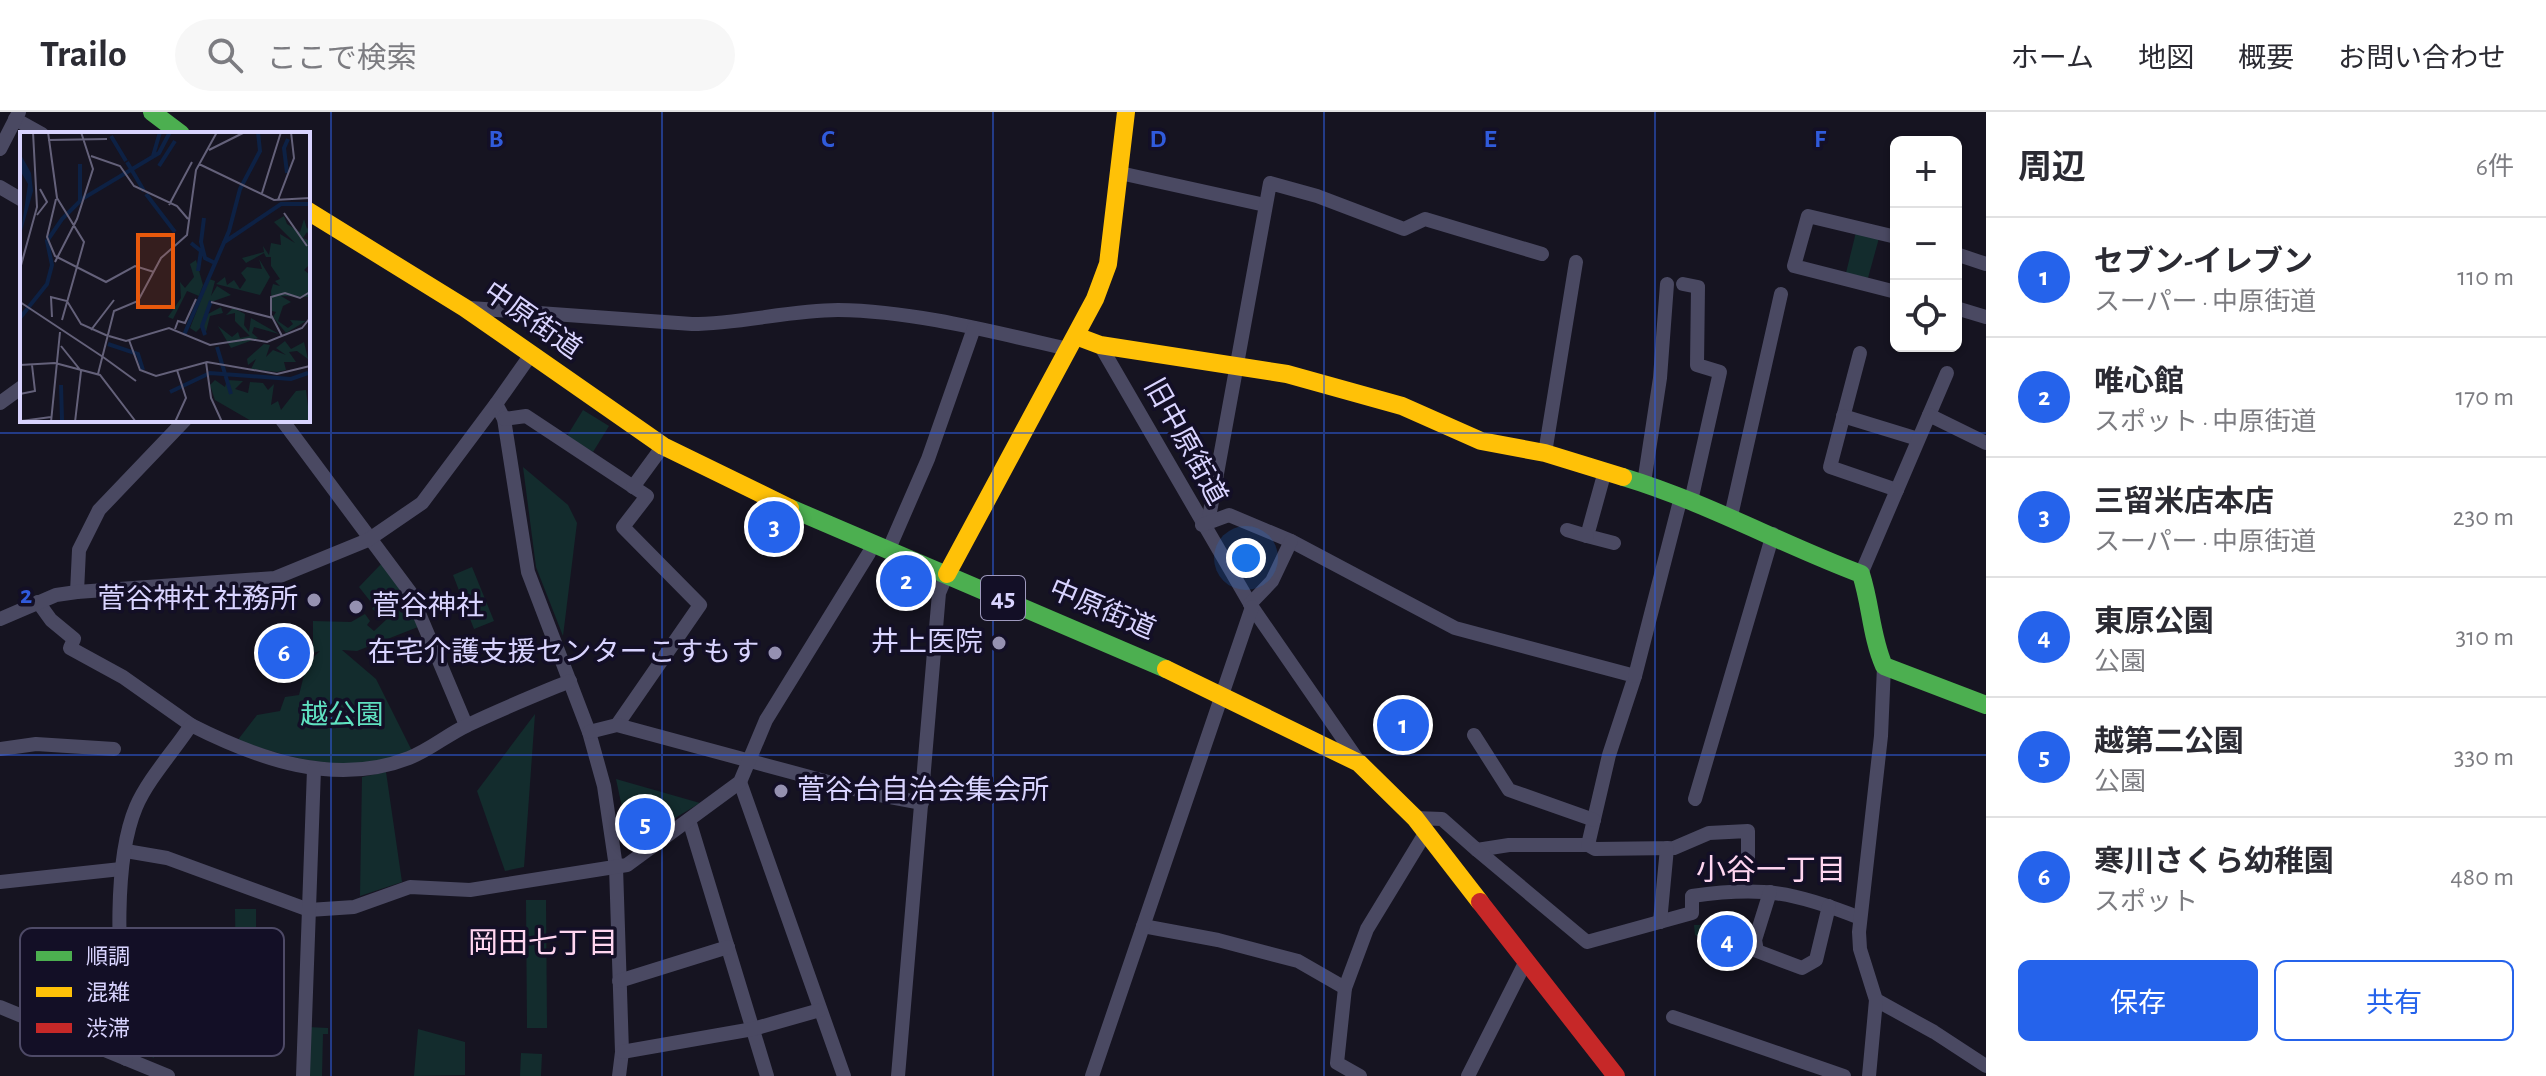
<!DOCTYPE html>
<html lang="ja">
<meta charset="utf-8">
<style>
:root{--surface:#fff;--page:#f7f7f7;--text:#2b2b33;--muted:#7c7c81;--line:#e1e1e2;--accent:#2563eb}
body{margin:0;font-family:"Alegreya Sans","Noto Sans JP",sans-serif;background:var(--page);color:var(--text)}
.controls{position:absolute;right:24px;top:24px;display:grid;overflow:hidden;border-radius:12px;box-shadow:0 2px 6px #0004}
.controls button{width:72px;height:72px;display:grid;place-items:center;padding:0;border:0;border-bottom:2px solid var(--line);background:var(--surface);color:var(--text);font:40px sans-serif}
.you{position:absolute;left:1246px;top:446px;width:28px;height:28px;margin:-20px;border:6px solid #fff;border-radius:50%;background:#1a73e8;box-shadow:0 0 0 12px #1a73e833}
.badge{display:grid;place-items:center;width:52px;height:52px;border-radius:50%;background:var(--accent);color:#fff;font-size:26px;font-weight:700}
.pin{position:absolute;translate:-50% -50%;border:4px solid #fff;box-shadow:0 2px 8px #0006}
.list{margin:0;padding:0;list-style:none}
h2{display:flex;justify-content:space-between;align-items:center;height:104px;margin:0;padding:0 32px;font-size:34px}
h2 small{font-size:26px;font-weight:400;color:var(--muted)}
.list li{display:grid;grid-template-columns:52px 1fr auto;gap:24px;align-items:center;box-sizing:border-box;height:120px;padding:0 32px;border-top:2px solid var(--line)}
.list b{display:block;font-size:30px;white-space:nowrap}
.list p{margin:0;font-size:26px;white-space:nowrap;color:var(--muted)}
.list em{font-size:26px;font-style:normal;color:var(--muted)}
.actions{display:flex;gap:16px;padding:24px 32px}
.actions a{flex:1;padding:18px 0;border:2px solid var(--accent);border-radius:12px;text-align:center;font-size:28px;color:var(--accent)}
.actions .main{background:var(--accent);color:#fff}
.icon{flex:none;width:44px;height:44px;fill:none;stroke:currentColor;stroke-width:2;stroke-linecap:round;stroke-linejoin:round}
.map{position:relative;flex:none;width:1986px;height:964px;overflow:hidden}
header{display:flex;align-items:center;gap:48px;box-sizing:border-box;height:112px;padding:0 40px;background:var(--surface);border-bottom:2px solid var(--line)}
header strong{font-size:38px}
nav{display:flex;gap:44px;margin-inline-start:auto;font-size:28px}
.search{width:560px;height:72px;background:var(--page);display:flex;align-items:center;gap:20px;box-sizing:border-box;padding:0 28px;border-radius:44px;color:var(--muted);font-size:30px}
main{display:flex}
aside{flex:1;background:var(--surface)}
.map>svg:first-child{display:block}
.green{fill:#132c2d}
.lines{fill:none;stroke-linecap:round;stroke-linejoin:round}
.street{stroke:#4a4962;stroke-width:14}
.fast{stroke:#4caf50;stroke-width:18}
.slow{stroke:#ffc107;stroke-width:18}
.jam{stroke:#c62828;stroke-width:18}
.grid{fill:none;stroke:#305bdc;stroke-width:2;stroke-opacity:0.55}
.poi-dot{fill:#9591b1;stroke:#130f26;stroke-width:3}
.labels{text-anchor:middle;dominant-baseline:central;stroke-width:7;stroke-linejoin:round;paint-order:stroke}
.shield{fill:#130f26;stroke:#9e99be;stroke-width:2}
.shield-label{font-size:26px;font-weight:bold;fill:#d9d4ff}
.street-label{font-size:28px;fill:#d9d4ff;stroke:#130f26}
.poi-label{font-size:28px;fill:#d9d4ff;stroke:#130f26;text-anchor:end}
.park-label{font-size:28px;fill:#5fe0c0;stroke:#130f26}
.neighbourhood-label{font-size:30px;fill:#ffd6f0;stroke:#130f26}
.inset-river{fill:none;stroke:#0d2144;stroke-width:4}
.inset-road{fill:none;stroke:#64617a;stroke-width:2}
.view{fill:#e8590c;fill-opacity:0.15;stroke:#e8590c;stroke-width:4}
.inset-edge{fill:none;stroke:#d9d4ff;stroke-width:4}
.key{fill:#130f26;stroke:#4e4a67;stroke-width:2}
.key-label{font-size:22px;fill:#d9d4ff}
.grid-label{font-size:26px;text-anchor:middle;font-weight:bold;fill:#305bdc;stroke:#130f26;stroke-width:7;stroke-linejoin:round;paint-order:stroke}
</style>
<header>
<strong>Trailo</strong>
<div class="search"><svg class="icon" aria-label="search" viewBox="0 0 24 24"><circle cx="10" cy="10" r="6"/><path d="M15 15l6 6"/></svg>ここで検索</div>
<nav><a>ホーム</a><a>地図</a><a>概要</a><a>お問い合わせ</a></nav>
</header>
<main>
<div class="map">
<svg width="1986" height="964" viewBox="0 0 1986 964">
<rect width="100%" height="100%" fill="#161421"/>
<g class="green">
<polygon points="1856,120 1879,126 1868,166 1846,161"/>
<polygon points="583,298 609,314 593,340 567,324"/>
<polygon points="523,355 568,393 577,411 563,524 536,455"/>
<path d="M382 451 403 481 418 515 357 539 342 538 376 567 412 639C343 663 304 649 237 629L257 603 280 599 285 585 299 583 307 551 320 539 313 541V509L351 510 365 502 370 509 367 513 374 519 387 507 372 497 374 494 359 475Z"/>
<polygon points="472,455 494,509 474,517 453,463"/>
<polygon points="535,602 524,755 505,759 477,679"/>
<polygon points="386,660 402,770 360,784 362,665"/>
<polygon points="616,667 700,691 630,733"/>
<polygon points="526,788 546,788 547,916 527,916"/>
<polygon points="235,797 256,797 256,872 236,872"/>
<polygon points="1736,812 1727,846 1721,843 1722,828 1711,826 1710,830 1695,823 1694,813"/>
<polygon points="134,889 155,889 154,946 135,937"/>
<polygon points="308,915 328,916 328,922 323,922 322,964 307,964"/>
<polygon points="418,917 465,930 465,963 414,964"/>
<polygon points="521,941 542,942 541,964 520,964"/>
</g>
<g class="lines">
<g class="street">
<polyline points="15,7 42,22"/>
<polyline points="0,37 19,0"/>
<polyline points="1120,61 1265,93"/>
<polyline points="0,75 22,88"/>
<polyline points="1896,125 1808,104 1794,154 1896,180"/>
<polyline points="1956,142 1986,152"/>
<polyline points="1683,172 1698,175 1697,253 1720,260 1691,389"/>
<path d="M470 196 692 212C741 212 790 198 838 198 915 199 993 220 1068 237"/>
<polyline points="1956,196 1986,205"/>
<polyline points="1100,233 1252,495 1357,647"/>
<polyline points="532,241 496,292 504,307 528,460 589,620 604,674 616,755 622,940 619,964"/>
<polyline points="1860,241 1830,355 1897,378"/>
<polyline points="0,291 22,275"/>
<polyline points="1929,303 1947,261"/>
<polyline points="1843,304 1918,327"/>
<polyline points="504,307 526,304 647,384 623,415 700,493 617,613"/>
<polyline points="282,308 410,480 466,613"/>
<polyline points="1545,341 1576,150"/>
<polyline points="1605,359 1587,424 1614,431"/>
<polyline points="1644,371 1660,266 1667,172"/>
<polyline points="633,375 663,334"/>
<polyline points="1731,404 1781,182"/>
<polyline points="1208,411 1270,71 1317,84 1404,117 1425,107 1542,142"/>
<polyline points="1202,413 1229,403 1291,429 1455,516 1635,564 1609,643 1588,733 1509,733 1477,738 1442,707 1415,706"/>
<polyline points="1567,418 1587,424"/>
<polyline points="888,439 928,347 974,216"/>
<polyline points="1861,462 1929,303 1986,331"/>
<polyline points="77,480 79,438 99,398 185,308"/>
<polyline points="38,490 51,508 74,527 70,536 123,565 191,613"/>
<polyline points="1250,492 1272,469 1291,429"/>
<polyline points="0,507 56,483 77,480 275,466 368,428 422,391 496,292"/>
<polyline points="1635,564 1681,385"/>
<polyline points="589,620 617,613 869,681 922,691"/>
<polyline points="1474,623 1509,678 1594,708"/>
<polyline points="0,637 36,632 114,637"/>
<polyline points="740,670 844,964"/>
<polyline points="1695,687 1773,422"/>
<polyline points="689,708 767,964"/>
<polyline points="1588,733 1595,737 1674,736 1709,721 1748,719 1748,747"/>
<path d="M1477 738 1587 830 1692 801V784C1763 774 1794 780 1860 806"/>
<polyline points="126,739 167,746 309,798 354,795 410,775 470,778 627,753 740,670 766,608 869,441"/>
<polyline points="0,770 121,757"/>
<polyline points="1770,780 1755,828 1757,839 1802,856 1816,848 1829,794"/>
<polyline points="1660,810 1667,736"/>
<polyline points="1143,814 1218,828 1298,849 1345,876"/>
<polyline points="619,869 728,835"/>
<polyline points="1876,888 1934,920 1986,954"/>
<polyline points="0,895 168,964"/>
<polyline points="1673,905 1844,964"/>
<polyline points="622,940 753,917 820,898"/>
<path d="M126 947C122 877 109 759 136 695 148 667 174 639 191 613 258 647 335 675 409 646 430 638 448 622 468 613 501 597 536 583 570 569"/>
<polyline points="303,964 314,657"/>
<polyline points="898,964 939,481 947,462"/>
<polyline points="1092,964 1252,495"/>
<polyline points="1360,964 1337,951 1345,876 1367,817 1426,720"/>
<polyline points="1468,964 1526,849"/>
<polyline points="1869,964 1876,888 1860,837 1859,820 1881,624 1884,554"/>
</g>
<g class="fast">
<polyline points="152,0 181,22"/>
<path d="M1623 365C1706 390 1781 432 1861 462 1871 493 1871 524 1884 554L1986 593"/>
<polyline points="790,396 1166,557"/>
</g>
<g class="slow">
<polyline points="308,99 465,196 663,334 790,396"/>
<polyline points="1076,224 1100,233 1287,262 1402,294 1481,329 1545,341 1623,365"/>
<polyline points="947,462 1095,187 1108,152 1126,0"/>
<polyline points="1166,557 1359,651 1415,706 1480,790"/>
</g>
<polyline class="jam" points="1480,790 1616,964"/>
</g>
<path class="grid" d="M331 0V964M662 0V964M993 0V964M1324 0V964M1655 0V964M0 321H1986M0 643H1986"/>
<g class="poi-dot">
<circle cx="314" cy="488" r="8"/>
<circle cx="356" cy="495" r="8"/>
<circle cx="999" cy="531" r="8"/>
<circle cx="775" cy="541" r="8"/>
<circle cx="781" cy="679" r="8"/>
</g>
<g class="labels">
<rect class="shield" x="981" y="464" width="44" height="44" rx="6"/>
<g class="shield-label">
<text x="1003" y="486">45</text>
</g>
<g class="street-label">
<text transform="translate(532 209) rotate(35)">中原街道</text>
<text transform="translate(1185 330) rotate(61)">旧中原街道</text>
<text transform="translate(1102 498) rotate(23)">中原街道</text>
</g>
<g class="poi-label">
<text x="298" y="488">菅谷神社 社務所</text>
<text x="372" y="495" text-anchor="start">菅谷神社</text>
<text x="983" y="531">井上医院</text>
<text x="759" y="541">在宅介護支援センターこすもす</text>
<text x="797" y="679" text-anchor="start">菅谷台自治会集会所</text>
</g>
<g class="park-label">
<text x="342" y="604">越公園</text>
</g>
<g class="neighbourhood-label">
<text x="1771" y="759">小谷一丁目</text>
<text x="543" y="832">岡田七丁目</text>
</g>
</g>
<g transform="translate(20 20)">
<rect width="290" height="290" fill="#161421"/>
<path d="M264 84 267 92 280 100 284 87 287 97 290 92V106L287 100 283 106 290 109V132L284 138 290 143V165L261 164 271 170 263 174 258 189 268 196 273 192 270 188 286 189 266 201 253 185 256 180 252 179 251 159 253 152 260 154 255 149 260 147 251 134V125H246L244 121 226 131 222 126 244 120 243 114 249 123 251 111 261 113 260 102 275 111 254 90ZM239 127 250 145 240 163 196 152 205 145 207 153 214 148 220 157 226 148 221 141 227 135 242 137ZM176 128 183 153 179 164 167 159 153 187 148 185 161 166 160 150 165 156 174 145 170 132ZM189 147 195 149 191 164 197 154 211 163 191 170 188 182 201 175 203 181 190 184 185 204 181 195 176 200 170 196ZM213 176 225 182 224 193 229 200 231 186 259 202 234 195 232 201 238 206 211 216 198 194 212 205 218 200 220 206 230 204 215 189V181L206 183ZM265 209 271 217 284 210 288 227 277 219 269 220 276 230H264L266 238 257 240 231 237 236 227 228 233 227 227 244 212 250 213 246 225 253 218 266 223 256 216ZM195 248 205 255 207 248 223 249 215 257 228 261 230 250 243 251 248 258 254 252 251 273 258 269 261 278 276 259 286 258 290 290H233L195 268 190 253Z" fill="#132c2d"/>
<path d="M0 21 11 41 13 59 0 106 8 52 1 40 0 51Z" fill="#0d2144"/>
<path class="inset-river" d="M91 4 106 29M133 24 140 0M107 30 124 59M139 34 155 9M267 41 264 16 268 7M126 62 155 100M60 69V32M184 86 181 110 185 126 195 131M171 111 181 119 178 139M203 111 261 72H290M0 186 27 152 32 133 27 109 42 87 62 67 139 21 150 0M164 203 209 99 220 57 240 19 238 0M185 203 182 194 191 169M88 212 118 222 123 238M197 215 211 262M41 253 42 288M150 260 190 241 271 247 288 241"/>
<path class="inset-road" d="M28 0 37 66 64 110 42 188M251 0H288M28 8 87 7M189 18 225 0M71 24 100 34 114 54 157 74 168 87M179 32 254 68 290 66M242 61 261 0M36 67 27 105 35 124 86 150 115 134 134 140M258 68 274 26 271 0M149 73 172 30M264 81 287 114M17 83 27 70 20 57M35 130 57 87 73 37 61 0M0 137 17 75 13 0M0 170 83 225M191 170 253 186M32 185 31 165 47 169 61 192 88 204M155 197 158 189 165 191 176 167M71 198 94 168M89 204 106 209 149 196 190 213 229 207 247 210 282 196 290 186M262 204 251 183V165L265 161 280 166 290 160M109 208 120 238 136 244 187 230 257 242 290 234M41 214 61 239 55 290M83 225 116 249M186 230 191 266 202 290M35 231 80 243 116 290M0 233 35 231M78 242 94 179 118 169 141 126 167 103 176 38 197 0M0 262 15 259 12 233M1 289 31 285M31 290 40 200M155 290 166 266 157 238"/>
<path class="view" d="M118 103H153V175H118Z"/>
<rect width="290" height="290" class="inset-edge"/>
</g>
<rect x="20" y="816" width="264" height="128" rx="12" class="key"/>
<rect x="36" y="839" width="36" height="10" fill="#4caf50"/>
<rect x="36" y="875" width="36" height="10" fill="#ffc107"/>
<rect x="36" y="911" width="36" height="10" fill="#c62828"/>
<g class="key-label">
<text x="86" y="852">順調</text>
<text x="86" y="888">混雑</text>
<text x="86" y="924">渋滞</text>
</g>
<g class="grid-label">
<text x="496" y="35">B</text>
<text x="828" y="35">C</text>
<text x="1158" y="35">D</text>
<text x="1490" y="35">E</text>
<text x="1820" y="35">F</text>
<text x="26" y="491">2</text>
</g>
</svg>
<div class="controls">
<button>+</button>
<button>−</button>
<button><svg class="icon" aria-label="locate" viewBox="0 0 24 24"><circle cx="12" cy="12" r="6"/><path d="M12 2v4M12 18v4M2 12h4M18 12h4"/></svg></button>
</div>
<div class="you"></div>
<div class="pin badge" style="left:1403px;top:613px">1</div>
<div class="pin badge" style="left:906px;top:469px">2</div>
<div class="pin badge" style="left:774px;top:415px">3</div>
<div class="pin badge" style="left:1727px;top:829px">4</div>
<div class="pin badge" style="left:645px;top:712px">5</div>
<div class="pin badge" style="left:284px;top:541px">6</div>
</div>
<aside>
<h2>周辺<small>6件</small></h2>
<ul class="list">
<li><span class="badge">1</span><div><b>セブン-イレブン</b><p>スーパー · 中原街道</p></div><em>110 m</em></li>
<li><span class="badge">2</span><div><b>唯心館</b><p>スポット · 中原街道</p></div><em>170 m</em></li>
<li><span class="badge">3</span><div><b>三留米店本店</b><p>スーパー · 中原街道</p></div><em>230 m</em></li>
<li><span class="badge">4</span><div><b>東原公園</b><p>公園</p></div><em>310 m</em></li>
<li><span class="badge">5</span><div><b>越第二公園</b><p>公園</p></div><em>330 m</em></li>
<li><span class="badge">6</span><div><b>寒川さくら幼稚園</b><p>スポット</p></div><em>480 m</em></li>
</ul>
<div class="actions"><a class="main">保存</a><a>共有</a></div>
</aside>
</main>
